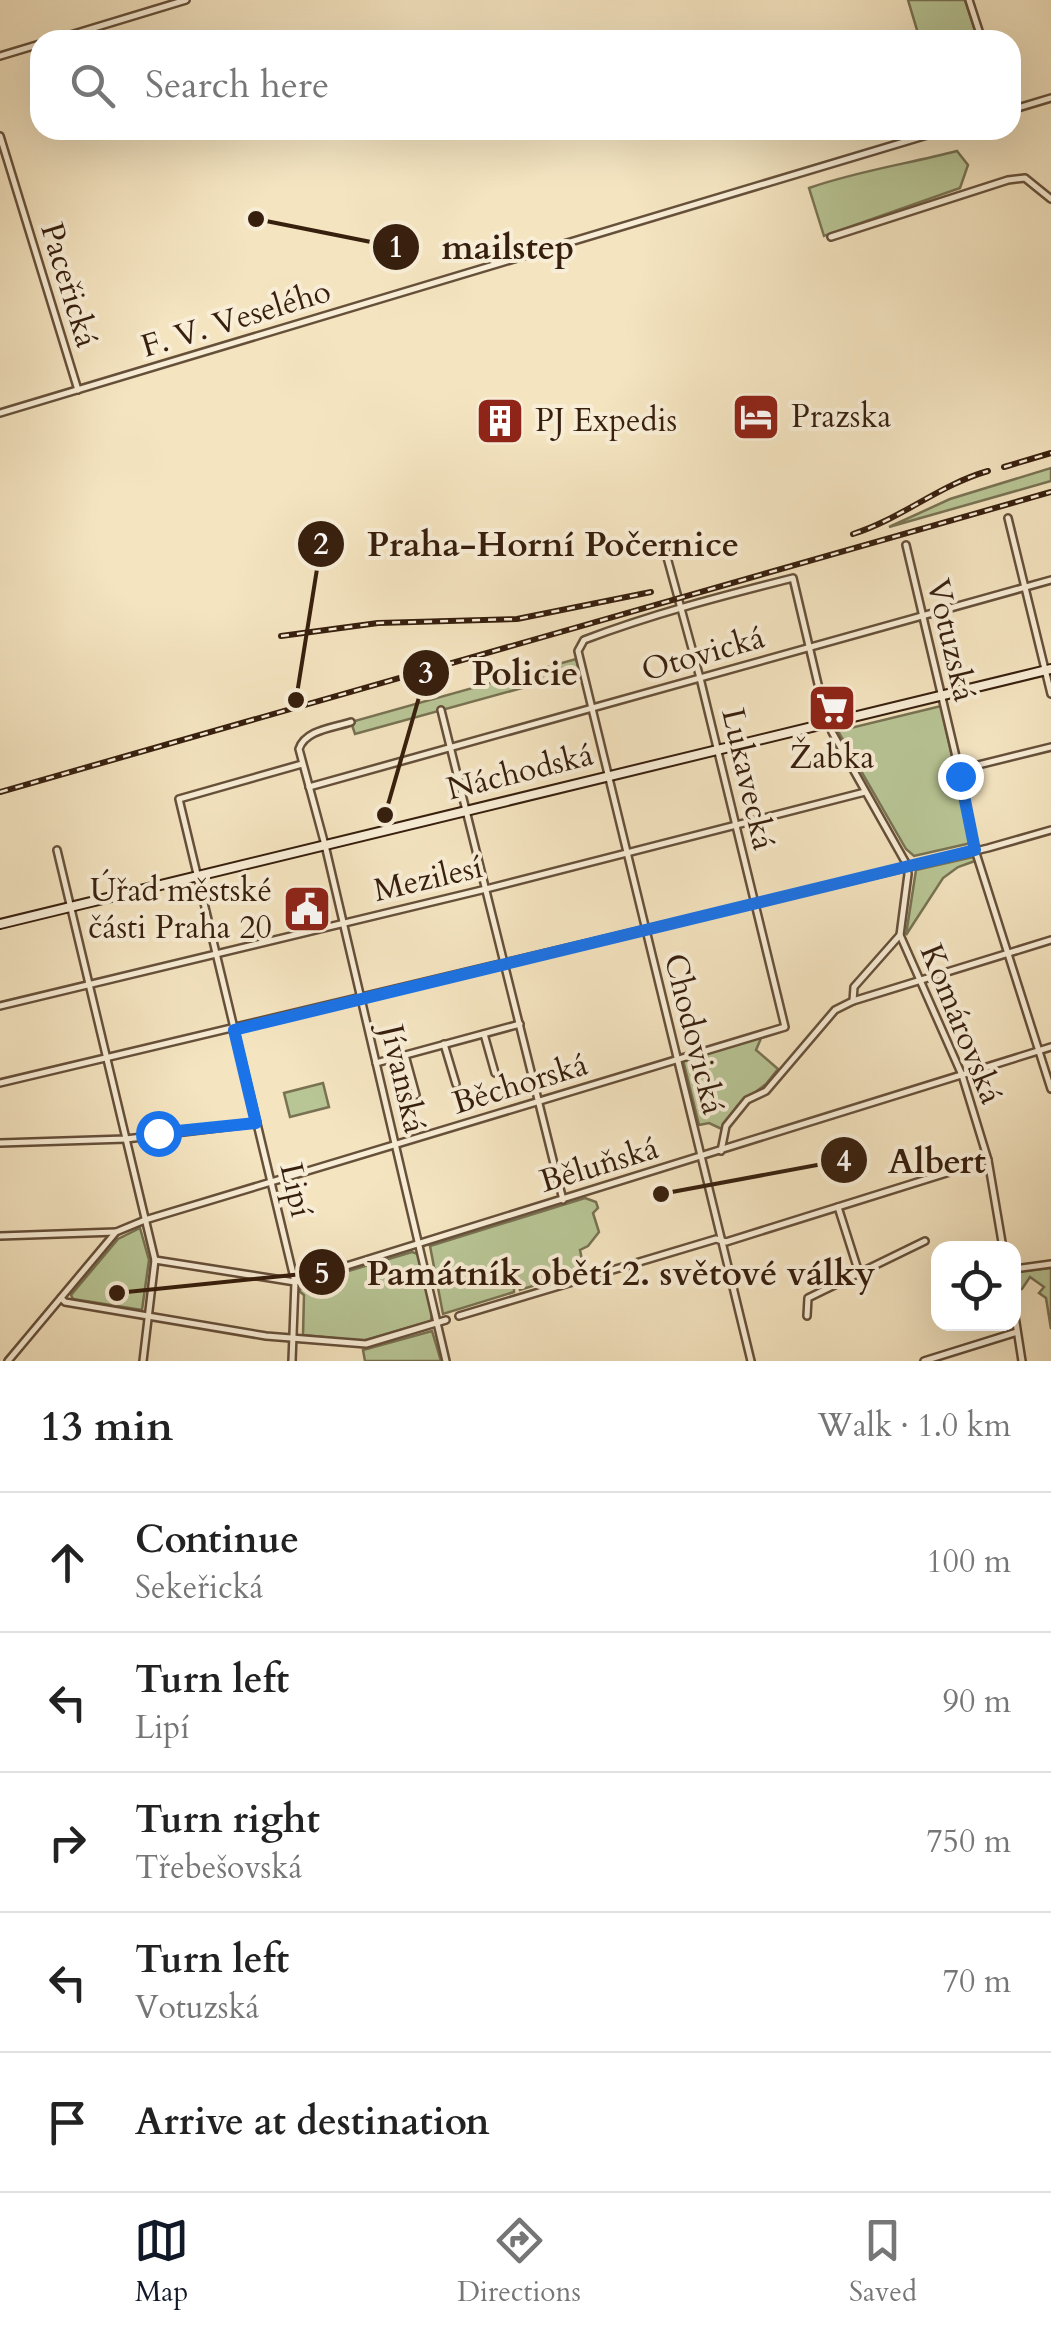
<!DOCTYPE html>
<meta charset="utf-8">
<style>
:root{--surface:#fff;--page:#f6f6f6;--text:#222;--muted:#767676;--line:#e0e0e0;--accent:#111827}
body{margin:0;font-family:Cardo,serif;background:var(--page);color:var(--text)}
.controls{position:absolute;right:30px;bottom:30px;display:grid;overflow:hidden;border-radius:20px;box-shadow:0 10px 40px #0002}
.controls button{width:90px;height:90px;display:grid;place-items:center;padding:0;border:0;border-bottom:2px solid var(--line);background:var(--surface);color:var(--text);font:50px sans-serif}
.stop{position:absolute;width:30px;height:30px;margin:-22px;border:8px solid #1a73e8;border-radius:50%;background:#fff}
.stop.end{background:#1a73e8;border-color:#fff;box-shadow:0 2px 10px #0008}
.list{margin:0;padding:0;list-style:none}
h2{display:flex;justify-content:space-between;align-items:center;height:130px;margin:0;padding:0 40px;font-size:42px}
h2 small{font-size:32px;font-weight:400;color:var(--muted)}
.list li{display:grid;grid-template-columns:65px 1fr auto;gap:30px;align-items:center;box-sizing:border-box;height:140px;padding:0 40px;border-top:2px solid var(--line)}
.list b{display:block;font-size:38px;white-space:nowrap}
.list p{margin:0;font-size:32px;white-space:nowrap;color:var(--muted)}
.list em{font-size:32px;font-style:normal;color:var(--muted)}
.icon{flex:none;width:55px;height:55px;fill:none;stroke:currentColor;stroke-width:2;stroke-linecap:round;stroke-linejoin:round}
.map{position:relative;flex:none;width:1051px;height:1361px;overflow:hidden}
.search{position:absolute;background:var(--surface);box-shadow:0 10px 40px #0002;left:30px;right:30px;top:30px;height:110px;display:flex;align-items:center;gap:25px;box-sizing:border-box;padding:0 35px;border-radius:30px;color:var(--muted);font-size:38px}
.sheet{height:830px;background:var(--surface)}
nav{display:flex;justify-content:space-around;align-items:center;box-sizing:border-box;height:140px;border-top:2px solid var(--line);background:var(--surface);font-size:28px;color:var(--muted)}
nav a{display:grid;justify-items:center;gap:5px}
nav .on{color:var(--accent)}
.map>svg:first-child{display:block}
.green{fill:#b8c595;stroke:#787252;stroke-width:2.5}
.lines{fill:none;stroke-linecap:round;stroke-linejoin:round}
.minor-casing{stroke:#66503a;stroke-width:10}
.secondary-casing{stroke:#371f0e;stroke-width:12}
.minor{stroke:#f8edd6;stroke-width:5}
.secondary{stroke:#f8edd6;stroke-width:8}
.rail-casing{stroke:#371f0e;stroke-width:6}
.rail{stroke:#f8edd6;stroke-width:2.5;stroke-dasharray:8;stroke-linecap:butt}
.route{stroke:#1a73e8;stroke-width:12}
.labels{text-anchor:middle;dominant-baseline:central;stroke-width:8;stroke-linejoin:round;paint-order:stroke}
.street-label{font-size:32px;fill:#371f0e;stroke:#f8edd6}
.poi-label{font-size:32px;fill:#371f0e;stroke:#f8edd6;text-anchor:start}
.leader{fill:none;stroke:#371f0e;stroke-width:4}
.callout-dot{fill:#371f0e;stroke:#f8edd6;stroke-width:4}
.mark-label{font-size:30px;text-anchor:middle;font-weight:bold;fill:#fff}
.callout-label{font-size:35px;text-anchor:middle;font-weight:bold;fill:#371f0e;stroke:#f8edd6;stroke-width:8;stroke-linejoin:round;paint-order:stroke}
</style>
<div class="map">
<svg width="1051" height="1361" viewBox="0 0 1051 1361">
<rect width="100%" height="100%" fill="#f4e4c0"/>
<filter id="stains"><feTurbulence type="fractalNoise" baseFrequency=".002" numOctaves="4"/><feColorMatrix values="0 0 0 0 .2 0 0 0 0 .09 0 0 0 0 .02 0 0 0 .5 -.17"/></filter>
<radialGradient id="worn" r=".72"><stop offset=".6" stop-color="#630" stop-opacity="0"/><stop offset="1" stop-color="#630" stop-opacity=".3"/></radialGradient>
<g class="green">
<polygon points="908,0 965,0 978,40 920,40"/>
<path d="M957 151 968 165 960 188 824 236 809 188C857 171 907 164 957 151Z"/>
<polygon points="1051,468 1051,481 889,527 950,499"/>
<polygon points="576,659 580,672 355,734 351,722"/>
<polygon points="941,706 971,843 914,856 906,849 838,731"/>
<polygon points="973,857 975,861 958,867 943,878 906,935 916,870"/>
<polygon points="762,1036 756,1050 778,1069 766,1084 737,1106 724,1130 709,1123 699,1125 683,1060"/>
<polygon points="323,1083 329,1107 290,1117 284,1093"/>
<polygon points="585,1198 596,1202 598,1208 593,1213 599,1232 588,1246 580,1250 584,1270 520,1290 519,1286 514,1287 514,1292 443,1314 430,1246"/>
<polygon points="140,1228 149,1260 142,1310 73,1299 71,1295 118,1239"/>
<polygon points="412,1252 418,1254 432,1314 431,1321 362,1341 303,1335 304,1295 299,1291 305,1284"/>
<polygon points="1051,1268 1051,1329 1046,1298 1039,1293 1044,1287 1030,1277 1022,1289 1018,1290 1014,1272"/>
<polygon points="432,1331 441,1361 365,1361 363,1350"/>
</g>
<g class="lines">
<g class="minor-casing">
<g id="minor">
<polyline points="969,0 982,40"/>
<polyline points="54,40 186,0"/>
<polyline points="0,56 40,44"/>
<polyline points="1011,110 1051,98"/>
<polyline points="0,136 78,390"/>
<polyline points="831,237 1008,180 1025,178 1051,199"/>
<polyline points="0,413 944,130"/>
<polyline points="1008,518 1051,694"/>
<polyline points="906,545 957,761 962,769 961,779 975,850 1051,1089"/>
<polyline points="441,710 563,1200"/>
<path d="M351 722C333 728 305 730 299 749L325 845 446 1361"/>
<polyline points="962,769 1051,747"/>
<polyline points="309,787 1051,580"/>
<polyline points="57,850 155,1260 143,1361"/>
<polyline points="900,935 962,1075 988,1160 1003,1248"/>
<polyline points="853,1001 1051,940"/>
<polyline points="0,1006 486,889 865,792"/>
<polyline points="484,1034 495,1073"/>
<polyline points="444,1044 456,1084"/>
<polyline points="405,1055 416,1095"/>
<polyline points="376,1063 520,1024"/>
<polyline points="0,1083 988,848 1051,830"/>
<polyline points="0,1143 126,1139 257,1123"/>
<path d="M721 1151 726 1126 747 1100 766 1091 835 1010 853 1001 854 987 900 935 908 874 907 865 832 732 825 714 793 578C722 596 652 614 584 640L578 651 751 1361"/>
<polyline points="838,1207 859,1273"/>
<polyline points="0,1236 116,1232"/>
<polyline points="155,1260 295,1282 1051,1047"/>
<polyline points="1014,1269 1051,1264"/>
<polyline points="61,1298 65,1302 266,1336 366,1344 446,1320"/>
<polyline points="1014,1310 1022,1361"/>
<polyline points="459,1316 716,1239 726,1242 988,1160"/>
<polyline points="807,1316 808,1298 925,1241"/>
<polyline points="8,1361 116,1232 145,1220 785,1027 700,678 665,550"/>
<polyline points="292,1361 295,1282 179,799 302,764"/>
<polyline points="924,1361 1017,1332"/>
</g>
</g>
<g class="secondary-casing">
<polyline id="secondary" points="0,924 1051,669"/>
</g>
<use href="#minor" class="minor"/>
<use href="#secondary" class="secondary"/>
<g class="rail-casing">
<g id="rail">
<polyline points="1004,467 1051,453"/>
<path d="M853 534C901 519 939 485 988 471"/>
<polyline points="281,636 378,623 517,619 651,592"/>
<polyline points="0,792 1051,492"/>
</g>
</g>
<use href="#rail" class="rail"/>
</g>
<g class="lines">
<polyline class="route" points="158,1133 256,1123 234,1030 975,850 960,776"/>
</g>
<defs>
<g id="hotel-square" transform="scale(2.5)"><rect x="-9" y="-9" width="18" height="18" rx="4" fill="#8f2418" stroke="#f8edd6"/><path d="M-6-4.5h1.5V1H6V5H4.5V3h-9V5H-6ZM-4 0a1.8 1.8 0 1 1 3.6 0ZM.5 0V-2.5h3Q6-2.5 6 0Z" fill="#fff"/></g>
<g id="building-square" transform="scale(2.5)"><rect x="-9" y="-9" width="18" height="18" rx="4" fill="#8f2418" stroke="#f8edd6"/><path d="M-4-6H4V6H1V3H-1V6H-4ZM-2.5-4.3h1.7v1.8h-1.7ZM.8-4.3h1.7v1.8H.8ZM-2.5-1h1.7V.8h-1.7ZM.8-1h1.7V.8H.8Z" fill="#fff"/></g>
<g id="supermarket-square" transform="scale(2.5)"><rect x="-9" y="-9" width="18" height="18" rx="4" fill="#8f2418" stroke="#f8edd6"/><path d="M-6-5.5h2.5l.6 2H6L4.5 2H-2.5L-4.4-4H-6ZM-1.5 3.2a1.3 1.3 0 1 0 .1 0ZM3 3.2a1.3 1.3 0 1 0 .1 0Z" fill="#fff"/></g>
<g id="civic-square" transform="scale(2.5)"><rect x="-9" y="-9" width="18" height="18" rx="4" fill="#8f2418" stroke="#f8edd6"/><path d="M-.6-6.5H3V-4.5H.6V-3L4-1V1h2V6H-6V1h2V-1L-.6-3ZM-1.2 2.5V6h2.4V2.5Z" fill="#fff"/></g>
</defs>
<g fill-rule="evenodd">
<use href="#hotel-square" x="756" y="417"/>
<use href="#building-square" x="500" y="421"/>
<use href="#supermarket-square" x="832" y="708"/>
<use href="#civic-square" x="307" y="909"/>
</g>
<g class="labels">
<g class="street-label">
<text transform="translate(69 285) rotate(73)">Paceřická</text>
<text transform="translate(236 319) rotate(-17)">F. V. Veselého</text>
<text transform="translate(951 640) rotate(77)">Votuzská</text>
<text transform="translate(703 654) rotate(-16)">Otovická</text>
<text transform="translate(520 772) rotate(-14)">Náchodská</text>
<text transform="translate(748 779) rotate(77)">Lukavecká</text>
<text transform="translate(428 879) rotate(-13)">Mezilesí</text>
<text transform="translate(961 1024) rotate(68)">Komárovská</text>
<text transform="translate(694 1034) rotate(76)">Chodovická</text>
<text transform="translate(403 1079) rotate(77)">Jívanská</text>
<text transform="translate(520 1084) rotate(-17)">Běchorská</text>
<text transform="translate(599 1165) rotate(-17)">Běluňská</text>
<text transform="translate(296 1190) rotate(77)">Lipí</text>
</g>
<g class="poi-label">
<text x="791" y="417">Prazska</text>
<text x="535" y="421">PJ Expedis</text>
<text x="832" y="758" text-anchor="middle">Žabka</text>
<text x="272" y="891" text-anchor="end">Úřad městské<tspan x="272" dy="37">části Praha 20</tspan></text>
</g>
</g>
<path class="leader" d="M256 219L396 247M296 700L321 544M385 815L426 673M661 1194L844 1160M117 1293L322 1272"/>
<g class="callout-dot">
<circle cx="256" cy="219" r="10"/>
<circle cx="296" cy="700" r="10"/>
<circle cx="385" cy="815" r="10"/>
<circle cx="661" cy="1194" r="10"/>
<circle cx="117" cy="1293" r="10"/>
<circle cx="396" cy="247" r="25"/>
<circle cx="321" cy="544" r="25"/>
<circle cx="426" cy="673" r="25"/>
<circle cx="844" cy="1160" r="25"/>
<circle cx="322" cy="1272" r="25"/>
</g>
<g class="mark-label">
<text x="396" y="257">1</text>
<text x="321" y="554">2</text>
<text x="426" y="683">3</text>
<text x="844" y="1171">4</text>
<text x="322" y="1283">5</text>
</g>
<g class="callout-label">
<text x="508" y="259">mailstep</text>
<text x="553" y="556">Praha-Horní Počernice</text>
<text x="525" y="685">Policie</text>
<text x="937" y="1173">Albert</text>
<text x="621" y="1285">Památník obětí 2. světové války</text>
</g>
<rect width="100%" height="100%" filter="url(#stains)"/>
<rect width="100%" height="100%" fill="url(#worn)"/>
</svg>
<div class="controls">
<button><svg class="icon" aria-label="locate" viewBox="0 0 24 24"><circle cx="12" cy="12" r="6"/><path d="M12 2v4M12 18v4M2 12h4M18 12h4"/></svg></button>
</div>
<div class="stop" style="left:158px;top:1133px"></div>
<div class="stop end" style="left:960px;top:776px"></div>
<div class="search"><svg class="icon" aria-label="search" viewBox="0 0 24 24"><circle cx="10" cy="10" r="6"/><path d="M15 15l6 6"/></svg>Search here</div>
</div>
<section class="sheet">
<h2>13 min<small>Walk · 1.0 km</small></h2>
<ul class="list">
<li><svg class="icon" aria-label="ahead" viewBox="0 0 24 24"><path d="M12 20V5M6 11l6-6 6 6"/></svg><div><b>Continue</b><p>Sekeřická</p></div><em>100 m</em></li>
<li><svg class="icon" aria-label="left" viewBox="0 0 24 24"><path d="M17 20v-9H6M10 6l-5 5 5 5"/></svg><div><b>Turn left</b><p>Lipí</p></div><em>90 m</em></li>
<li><svg class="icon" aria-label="right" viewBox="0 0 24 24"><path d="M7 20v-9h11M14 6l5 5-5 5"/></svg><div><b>Turn right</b><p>Třebešovská</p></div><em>750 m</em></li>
<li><svg class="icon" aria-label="left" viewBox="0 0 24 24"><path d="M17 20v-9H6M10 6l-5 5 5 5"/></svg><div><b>Turn left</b><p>Votuzská</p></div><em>70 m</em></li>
<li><svg class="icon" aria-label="arrive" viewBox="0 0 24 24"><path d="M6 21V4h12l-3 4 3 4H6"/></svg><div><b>Arrive at destination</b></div></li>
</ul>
</section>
<nav>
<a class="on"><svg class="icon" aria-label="map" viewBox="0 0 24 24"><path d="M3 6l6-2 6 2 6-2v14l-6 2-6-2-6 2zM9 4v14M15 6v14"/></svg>Map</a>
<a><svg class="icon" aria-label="directions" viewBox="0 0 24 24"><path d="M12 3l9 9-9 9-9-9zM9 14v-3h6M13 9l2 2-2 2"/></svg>Directions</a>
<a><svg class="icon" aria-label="saved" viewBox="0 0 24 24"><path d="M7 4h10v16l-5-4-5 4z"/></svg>Saved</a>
</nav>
